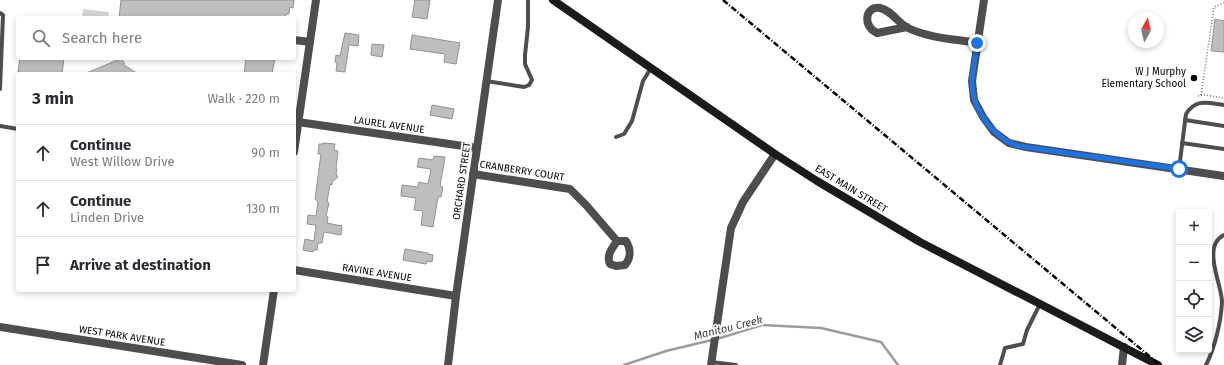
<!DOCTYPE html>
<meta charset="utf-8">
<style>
:root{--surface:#fff;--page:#f2f2f3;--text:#2b2b33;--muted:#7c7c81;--line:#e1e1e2}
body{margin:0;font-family:"Fira Sans",sans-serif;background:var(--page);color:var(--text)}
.controls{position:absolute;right:12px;bottom:12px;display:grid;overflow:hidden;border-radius:4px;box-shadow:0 2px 6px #0003}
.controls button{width:36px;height:36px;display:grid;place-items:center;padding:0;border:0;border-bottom:1px solid var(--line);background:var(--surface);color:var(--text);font:20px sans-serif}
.compass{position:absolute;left:1128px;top:12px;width:36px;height:36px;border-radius:50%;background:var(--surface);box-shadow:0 2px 6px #0003;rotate:8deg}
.stop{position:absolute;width:12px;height:12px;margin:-9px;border:3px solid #1a73e8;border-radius:50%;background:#fff}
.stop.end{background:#1a73e8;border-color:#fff;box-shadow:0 1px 4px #0008}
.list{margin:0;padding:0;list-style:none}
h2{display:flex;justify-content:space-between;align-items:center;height:52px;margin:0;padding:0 16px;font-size:17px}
h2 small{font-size:13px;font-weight:400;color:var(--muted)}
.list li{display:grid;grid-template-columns:26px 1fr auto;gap:12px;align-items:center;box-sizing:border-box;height:56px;padding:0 16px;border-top:1px solid var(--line)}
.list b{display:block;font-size:15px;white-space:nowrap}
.list p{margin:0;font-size:13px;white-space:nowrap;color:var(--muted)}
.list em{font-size:13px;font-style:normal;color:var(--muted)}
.icon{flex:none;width:22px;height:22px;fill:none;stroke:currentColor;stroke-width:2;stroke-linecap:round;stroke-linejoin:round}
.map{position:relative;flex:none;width:1224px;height:365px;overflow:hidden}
.search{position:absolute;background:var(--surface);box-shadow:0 2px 6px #0003;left:16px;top:16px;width:280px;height:44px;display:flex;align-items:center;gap:10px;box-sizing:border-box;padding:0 14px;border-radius:4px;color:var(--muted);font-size:15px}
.panel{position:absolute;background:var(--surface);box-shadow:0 2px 6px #0003;left:16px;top:72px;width:280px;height:220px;border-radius:4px}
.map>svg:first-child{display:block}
.green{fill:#d5d5d5}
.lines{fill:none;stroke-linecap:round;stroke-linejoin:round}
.stream{stroke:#9c9c9c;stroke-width:2.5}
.building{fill:#bebebe;stroke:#929292}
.path{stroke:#707070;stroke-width:1.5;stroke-dasharray:1 2;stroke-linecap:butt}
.lane{stroke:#4e4e4e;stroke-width:4}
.street{stroke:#4e4e4e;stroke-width:8}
.secondary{stroke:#1b1b1b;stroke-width:8}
.rail{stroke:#000;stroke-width:2.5;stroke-dasharray:6 2 1 2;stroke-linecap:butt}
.route{stroke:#1a73e8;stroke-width:5}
.poi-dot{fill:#000;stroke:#fff;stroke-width:1.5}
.labels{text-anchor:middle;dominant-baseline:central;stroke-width:4;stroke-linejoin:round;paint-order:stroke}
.poi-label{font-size:10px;fill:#000;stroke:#fff;text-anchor:end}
.street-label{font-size:10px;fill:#000;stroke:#fff}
.water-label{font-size:11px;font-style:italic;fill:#3d3d3d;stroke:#fff}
</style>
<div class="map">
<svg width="1224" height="365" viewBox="0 0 1224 365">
<rect width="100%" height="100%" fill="#fff"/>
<polygon class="green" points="83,9 109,12 108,18 82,18"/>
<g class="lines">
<g class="stream">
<polyline points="717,339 762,325 821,328 881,342 898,365"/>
<polyline points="624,365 666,351 712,340"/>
</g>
</g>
<g class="building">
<polygon points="121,0 294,0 293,8 290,7 289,14 286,14 285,18 208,18 198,16 198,18 119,18"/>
<polygon points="415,0 430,0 427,19 412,17"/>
<polygon points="1215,19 1224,21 1224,52 1211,51"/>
<polygon points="345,33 359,35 358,46 349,45 345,72 336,71 337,63 335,62 336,55 340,56"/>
<polygon points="412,35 460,43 456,64 444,62 445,54 410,49"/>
<polygon points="372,44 384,45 382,57 371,55"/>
<polygon points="20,58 64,58 62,74 34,74 18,72"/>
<polygon points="246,58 275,58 272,74 244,74"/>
<polygon points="120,59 124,62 124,65 138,74 84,74"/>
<polygon points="432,105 454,109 452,119 430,115"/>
<polygon points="323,143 335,144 334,150 338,151 336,169 337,169 336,174 338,177 332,182 332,185 330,184 327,202 329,203 326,216 328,217 327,223 342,226 341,235 324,232 322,243 318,243 317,250 314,250 313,252 303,250 305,239 314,241 316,225 307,224 308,215 316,216 318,202 315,199 321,154 318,154 319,144 323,144"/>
<polygon points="434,156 445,157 440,186 443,187 441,197 438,197 433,227 421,225 423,211 414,210 416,198 401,196 402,185 418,187 419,182 428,184 431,169 417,167 419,158 433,160"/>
<polygon points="405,249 428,253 428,254 433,255 432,262 427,261 426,264 403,260"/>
</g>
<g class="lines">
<g class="path">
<polyline points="1201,95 1214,7 1224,3"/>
<polyline points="1198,96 1205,95 1224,98"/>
</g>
<g class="lane">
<polyline points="0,13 3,15 0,89"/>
<polyline points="486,81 524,87 529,85 532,80 525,64 525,55 528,27 528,0"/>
<polyline points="1185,120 1224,126"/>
<polyline points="0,126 18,129"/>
<polyline points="616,137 624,134 632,121 643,81 651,68"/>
<polyline points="1182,143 1224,149"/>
<path d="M1179 169 1186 114C1196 98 1208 103 1224 105"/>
<polyline points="711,362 736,365"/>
<polyline points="1000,365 1005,348 1023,344 1027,330 1040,304"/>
<path d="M1206 365C1215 347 1221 322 1222 302 1222 284 1201 246 1224 235"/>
</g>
<g class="street">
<polyline points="984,0 972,81 974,100 983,117 994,132 1009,143 1026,147 1224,176"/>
<path d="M907 27 877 33C863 27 864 6 880 8 891 10 898 23 908 28 929 38 954 39 977 43"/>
<polyline points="294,40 310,42"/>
<polyline points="298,122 477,148"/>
<polyline points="294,152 316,0"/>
<polyline points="473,174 570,189 586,205 617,241"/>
<path d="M617 241H626C631 249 631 258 625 265L616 266 610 264C606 255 612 249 617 241Z"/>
<polyline points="294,270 456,296"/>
<polyline points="0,327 242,365"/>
<polyline points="263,365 274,290"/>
<polyline points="448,365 456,296 498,0"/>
<polyline points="711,365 731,228 743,202 775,154"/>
<polyline points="1122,365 1124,347"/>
</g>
<polyline class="secondary" points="553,0 775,154 817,181 920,242 1158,365"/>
<polyline class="rail" points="723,0 1160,365"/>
</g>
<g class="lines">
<path class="route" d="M977 43C976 55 973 68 972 80 971 105 987 129 1008 142 1013 145 1020 146 1026 147L1179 169"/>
</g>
<circle class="poi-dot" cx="1194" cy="78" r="4"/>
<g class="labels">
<g class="poi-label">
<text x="1186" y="72">W J Murphy<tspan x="1186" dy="12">Elementary School</tspan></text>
</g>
<g class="street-label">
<text transform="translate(389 125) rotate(8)">LAUREL AVENUE</text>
<text transform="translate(522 171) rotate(9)">CRANBERRY COURT</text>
<text transform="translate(462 181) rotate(-82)">ORCHARD STREET</text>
<text transform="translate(851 189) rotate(31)">EAST MAIN STREET</text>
<text transform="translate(377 273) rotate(9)">RAVINE AVENUE</text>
<text transform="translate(122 336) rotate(9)">WEST PARK AVENUE</text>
</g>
<g class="water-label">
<text transform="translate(728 328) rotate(-14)">Manitou Creek</text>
</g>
</g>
</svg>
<div class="controls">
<button>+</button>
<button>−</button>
<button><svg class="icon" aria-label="locate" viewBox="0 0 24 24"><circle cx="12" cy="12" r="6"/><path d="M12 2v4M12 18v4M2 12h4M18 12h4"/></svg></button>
<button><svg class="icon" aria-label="layers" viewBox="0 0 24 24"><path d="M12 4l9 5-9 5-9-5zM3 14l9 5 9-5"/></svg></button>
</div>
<svg class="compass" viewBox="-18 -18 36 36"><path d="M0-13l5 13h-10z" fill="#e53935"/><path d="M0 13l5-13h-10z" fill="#7c7c81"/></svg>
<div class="stop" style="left:1179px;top:169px"></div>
<div class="stop end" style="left:977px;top:43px"></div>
<div class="search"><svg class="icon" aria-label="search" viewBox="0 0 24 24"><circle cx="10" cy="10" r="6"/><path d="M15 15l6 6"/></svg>Search here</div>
<section class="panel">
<h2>3 min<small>Walk · 220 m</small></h2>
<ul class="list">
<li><svg class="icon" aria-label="ahead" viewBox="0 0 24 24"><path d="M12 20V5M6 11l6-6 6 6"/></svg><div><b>Continue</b><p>West Willow Drive</p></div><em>90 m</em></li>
<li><svg class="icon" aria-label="ahead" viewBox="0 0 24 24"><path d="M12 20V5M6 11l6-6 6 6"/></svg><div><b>Continue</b><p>Linden Drive</p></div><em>130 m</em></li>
<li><svg class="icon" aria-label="arrive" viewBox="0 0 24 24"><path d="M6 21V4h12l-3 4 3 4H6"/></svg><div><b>Arrive at destination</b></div></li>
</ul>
</section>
</div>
